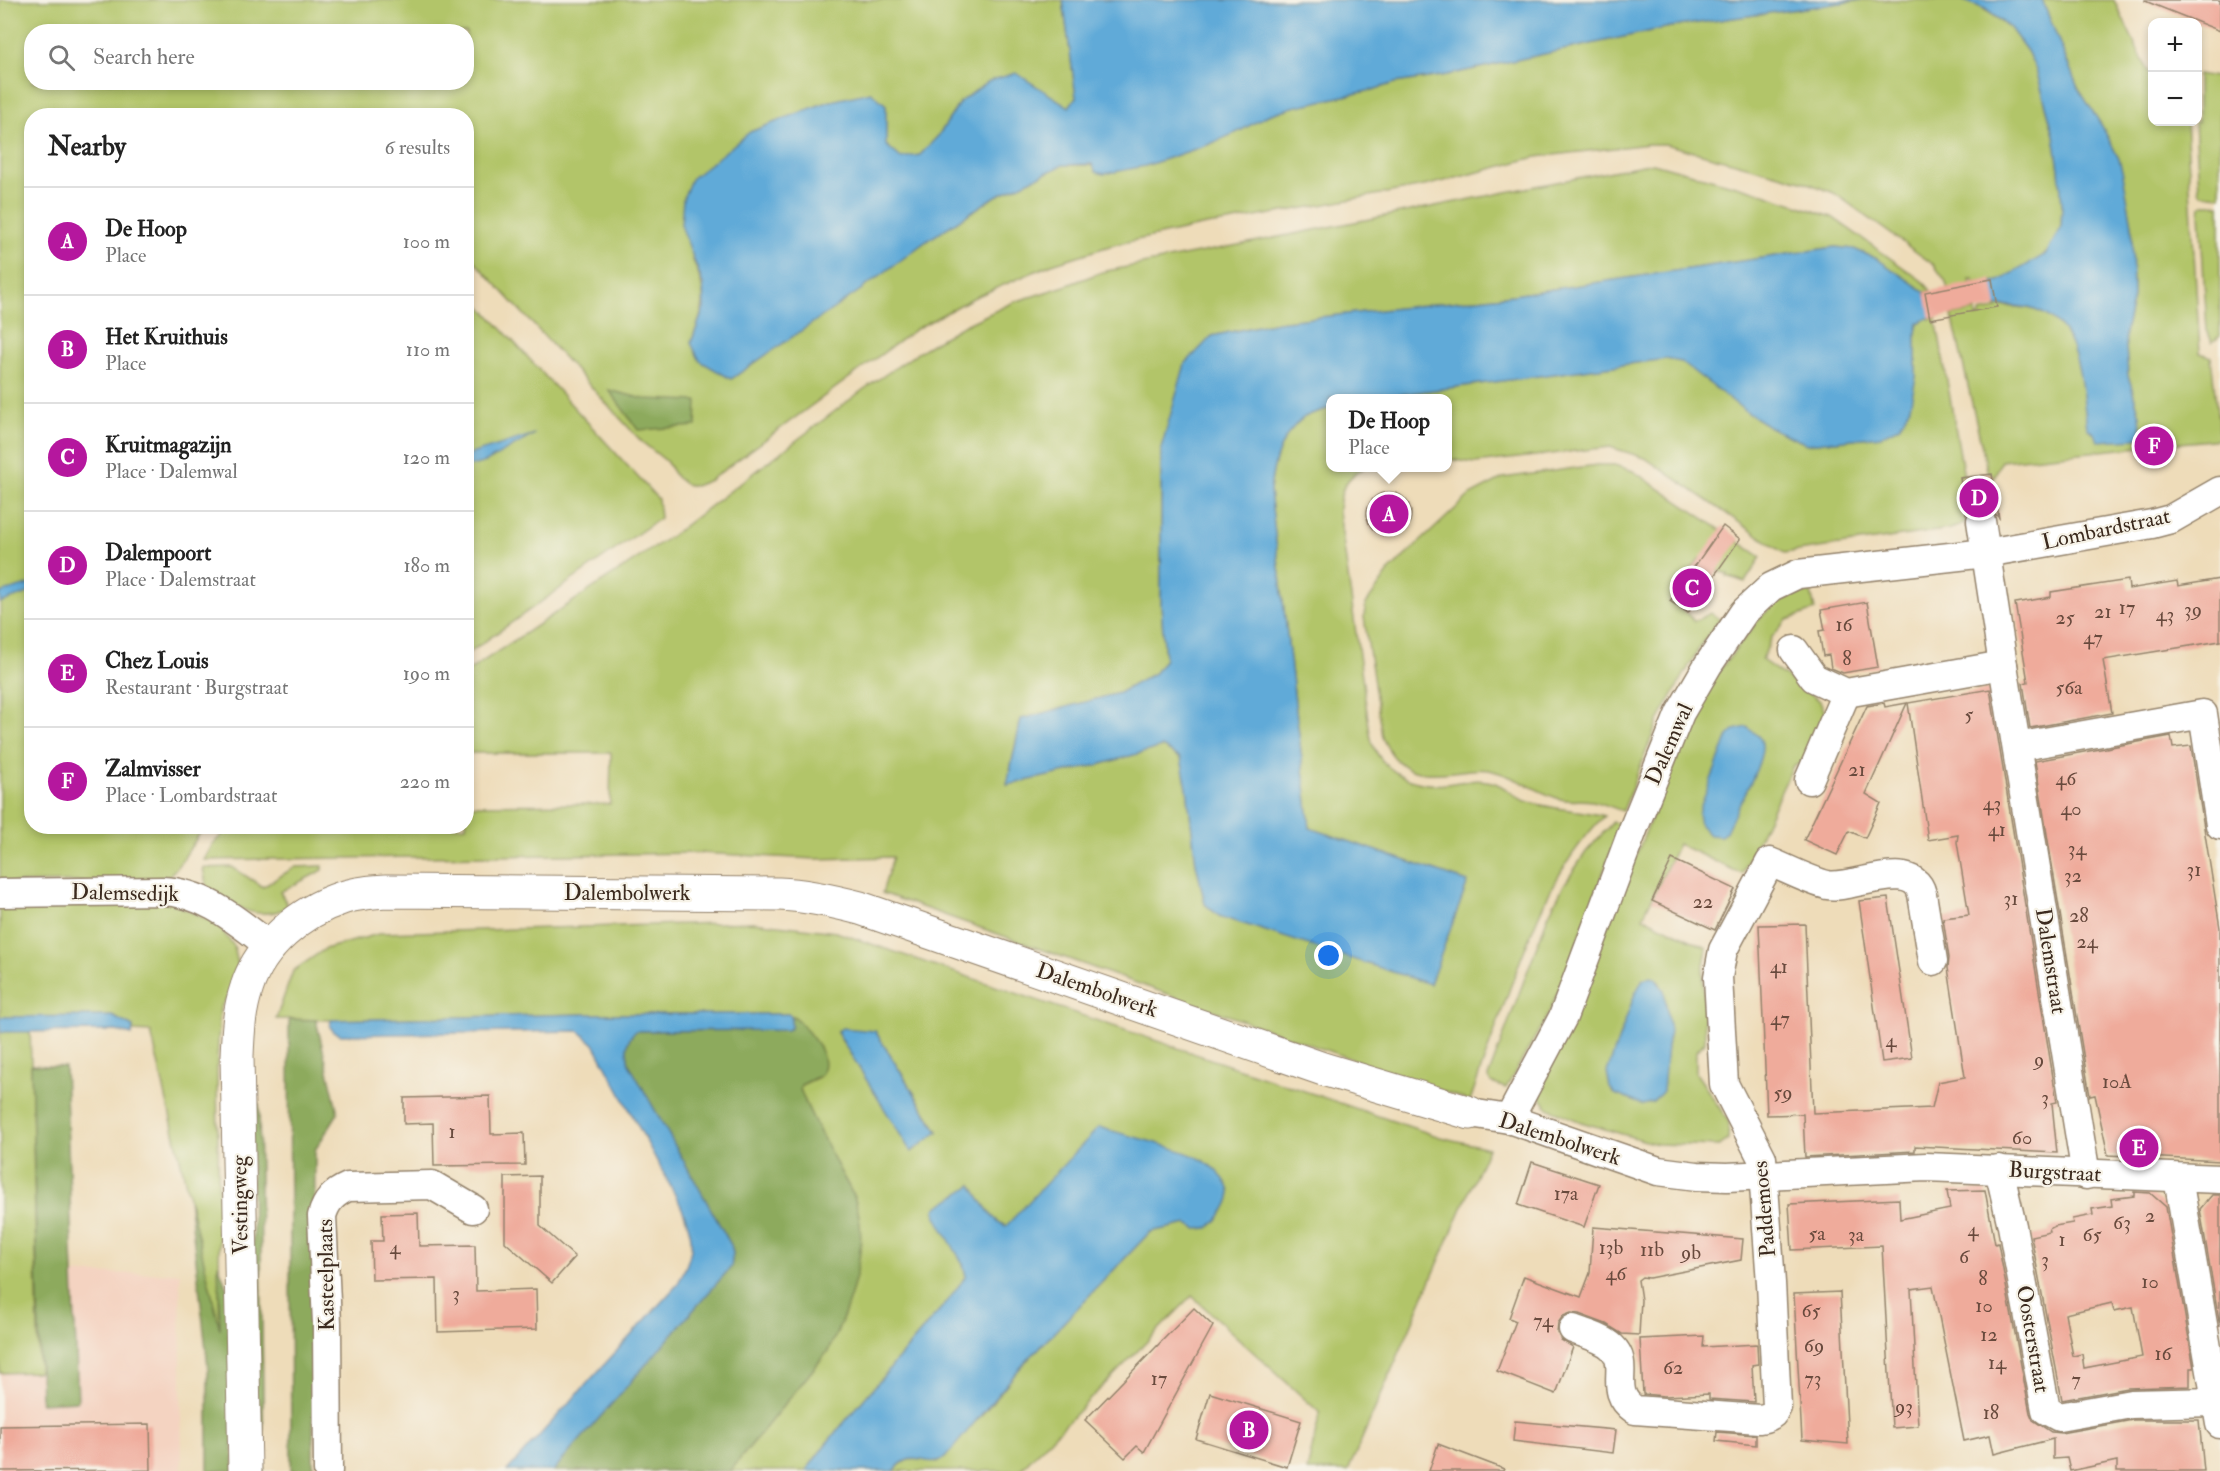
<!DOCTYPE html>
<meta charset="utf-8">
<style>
:root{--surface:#fff;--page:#f2f2f2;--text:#222;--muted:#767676;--line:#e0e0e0;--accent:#b5179e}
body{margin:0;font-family:"IM FELL Double Pica",serif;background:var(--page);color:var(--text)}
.controls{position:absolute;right:18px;top:18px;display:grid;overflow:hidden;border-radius:12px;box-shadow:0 3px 9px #0003}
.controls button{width:54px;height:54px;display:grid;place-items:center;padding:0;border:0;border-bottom:2px solid var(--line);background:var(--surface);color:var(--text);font:30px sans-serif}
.you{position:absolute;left:1329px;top:956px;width:21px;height:21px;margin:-15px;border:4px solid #fff;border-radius:50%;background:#1a73e8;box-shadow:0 0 0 9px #1a73e833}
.badge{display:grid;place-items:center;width:39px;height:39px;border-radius:50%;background:var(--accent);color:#fff;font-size:20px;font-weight:700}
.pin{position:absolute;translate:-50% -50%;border:3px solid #fff;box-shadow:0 2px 6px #0006}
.popup{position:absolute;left:1326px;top:394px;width:126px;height:78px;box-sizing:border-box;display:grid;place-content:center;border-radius:12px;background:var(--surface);filter:drop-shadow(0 2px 4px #0005);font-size:20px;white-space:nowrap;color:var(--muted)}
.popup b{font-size:22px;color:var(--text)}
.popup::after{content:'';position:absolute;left:50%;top:100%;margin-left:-12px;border:12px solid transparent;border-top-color:var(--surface)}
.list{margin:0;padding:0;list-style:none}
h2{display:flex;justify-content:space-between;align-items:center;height:78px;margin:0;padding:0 24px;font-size:26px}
h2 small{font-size:20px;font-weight:400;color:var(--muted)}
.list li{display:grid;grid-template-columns:39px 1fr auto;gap:18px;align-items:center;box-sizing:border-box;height:108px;padding:0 24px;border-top:2px solid var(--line)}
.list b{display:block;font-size:22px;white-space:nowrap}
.list p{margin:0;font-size:20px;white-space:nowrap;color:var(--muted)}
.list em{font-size:20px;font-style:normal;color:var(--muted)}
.icon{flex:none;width:33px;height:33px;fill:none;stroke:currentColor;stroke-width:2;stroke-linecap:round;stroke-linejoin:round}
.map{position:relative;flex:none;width:2220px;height:1471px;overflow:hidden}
.search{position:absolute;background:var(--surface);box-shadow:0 3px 9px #0003;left:24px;top:24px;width:450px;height:66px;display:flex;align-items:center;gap:15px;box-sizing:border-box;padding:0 21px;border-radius:24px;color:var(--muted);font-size:22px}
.panel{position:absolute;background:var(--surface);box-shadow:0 3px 9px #0003;left:24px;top:108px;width:450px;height:726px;border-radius:24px}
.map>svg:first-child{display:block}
.built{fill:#f4d3c1}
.green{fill:#b2c569;stroke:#767844;stroke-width:1.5;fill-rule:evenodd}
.forest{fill:#8daa5d;stroke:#646a3e;stroke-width:1.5}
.water{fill:#60aad8;stroke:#4e6a7b;stroke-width:1.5}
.building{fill:#efab9b;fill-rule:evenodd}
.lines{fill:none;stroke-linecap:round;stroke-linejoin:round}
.minor-casing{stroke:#94836c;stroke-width:31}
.tertiary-casing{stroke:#94836c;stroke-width:35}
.minor{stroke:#fff;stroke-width:28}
.tertiary{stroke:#fff;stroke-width:33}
.labels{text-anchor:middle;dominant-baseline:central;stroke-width:4.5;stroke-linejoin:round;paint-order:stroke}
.number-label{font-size:20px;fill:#684a3d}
.street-label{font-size:22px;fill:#3b2a1e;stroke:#f7f3e8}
</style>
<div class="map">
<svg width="2220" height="1471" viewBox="0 0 2220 1471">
<rect width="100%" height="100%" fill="#f7f3e8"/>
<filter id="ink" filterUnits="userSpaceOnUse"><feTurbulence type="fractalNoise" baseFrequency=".0167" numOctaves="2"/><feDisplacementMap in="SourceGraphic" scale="12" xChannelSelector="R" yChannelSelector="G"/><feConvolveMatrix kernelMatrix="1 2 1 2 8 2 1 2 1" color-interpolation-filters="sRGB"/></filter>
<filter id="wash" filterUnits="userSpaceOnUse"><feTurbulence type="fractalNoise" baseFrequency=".008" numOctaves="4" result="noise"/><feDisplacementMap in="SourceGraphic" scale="24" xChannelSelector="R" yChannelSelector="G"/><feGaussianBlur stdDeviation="1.35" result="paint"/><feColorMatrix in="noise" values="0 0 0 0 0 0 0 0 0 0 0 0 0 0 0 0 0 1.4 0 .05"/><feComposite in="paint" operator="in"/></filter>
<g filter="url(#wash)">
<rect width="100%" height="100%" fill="#eedcb9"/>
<polygon class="built" points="180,1273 182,1471 0,1471 0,1359 59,1274"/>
<g class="green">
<path d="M0 0H1063L1076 97 1069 107 960 102 939 135 920 155 901 158 886 145V105L871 92 827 102 750 132 692 258C709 298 705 304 691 343L731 379 862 289 925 242 996 196 1063 165 1145 166 1210 144 1268 115 1293 107 1372 90 1395 83 1447 75 1670 27 1861 0H1962L1976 4 2010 28 2027 51 2036 69 2054 135 2059 169 2062 204 2061 228 2050 250 2034 263 1999 281 1974 283 1973 279H1970L1971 284 1948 289 1945 280 1934 265 1834 193 1805 182 1665 144H1649L1536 157 1429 185 1228 222 1206 225 1113 245 1052 264 973 298 916 329 710 480 695 486 685 484 676 477 666 461 642 442 467 253 466 116H32V826L204 827 181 862 165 881 0 883ZM32 32H466V82H32Z"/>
<path d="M2042 0H2114L2152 80V122H2186L2200 353 2211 357 2220 439 2001 461 1993 480 1992 474H1988L1952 315 1976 311 1977 317 1980 316V312L1997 309 1996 306C2011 307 2029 306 2042 313 2083 332 2082 389 2087 428L2094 433 2140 416 2128 375 2125 333 2133 297 2132 225 2119 159 2102 126 2078 88Z"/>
<polygon points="2198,74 2220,78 2220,196 2201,194 2199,190 2195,122 2198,122"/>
<path d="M1653 163 1761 193 1832 217 1925 283 1931 291 1925 292 1877 259 1854 249 1835 247 1513 295 1277 322 1212 336 1161 448V603L1165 659 1155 673 1119 693 1021 719 1007 785 1098 765 1162 747 1181 758 1187 788 1196 863 1205 904 1219 916 1430 983 1468 882 1310 828 1270 491C1273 463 1280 436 1303 418 1310 413 1322 411 1330 408V468H1364C1345 478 1340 490 1339 511L1370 734C1376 769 1412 788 1446 784 1462 782 1476 778 1492 782 1504 785 1512 795 1523 800 1550 810 1577 809 1604 816 1555 866 1534 923 1510 988 1497 1025 1483 1063 1470 1101L882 893 893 857 816 859 698 853 204 860 213 844 230 827 466 826 467 805 610 804 611 753H467V672L671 536 864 389 925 348 959 328 1014 302 1065 286 1102 272Z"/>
<polygon points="2204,204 2220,204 2220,336 2212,342 2207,330 2200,213 2201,206"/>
<polygon points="466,290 658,499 660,518 467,654"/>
<polygon points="1930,316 1930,319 1936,318 1964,477 1960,479 1967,523 1950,529 1784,553 1645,458 1610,447 1475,463 1448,459 1448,398 1374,398 1666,359 1681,361 1748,413 1775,430 1807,444 1881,436 1900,425 1916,377 1916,332 1918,323"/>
<path d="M1597 465H1614L1633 471 1761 557 1745 582 1727 576 1728 574 1718 571 1700 558 1670 600 1688 613 1694 621 1711 613 1720 619 1702 643 1658 721 1623 811C1613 808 1603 803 1592 801 1582 799 1571 802 1560 799 1537 792 1517 777 1493 771 1483 768 1471 770 1461 771 1422 776 1399 776 1382 737L1364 617 1366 604 1390 570 1470 495 1503 478Z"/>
<path d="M1811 592 1815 610 1787 620 1772 637 1762 660 1820 701 1827 717 1810 760 1793 766 1742 874 1678 844 1643 917 1707 948 1703 970 1705 1042 1696 1051V1073L1729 1122 1728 1140 1719 1146 1656 1144 1581 1122 1548 1108 1538 1094 1696 709 1713 679 1760 618 1775 604 1793 595ZM1650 977 1655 979 1660 983 1669 1039 1667 1046 1663 1080 1642 1104 1612 1092C1619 1053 1625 1015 1643 979Z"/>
<polygon points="1613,822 1621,825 1566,973 1548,1015 1506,1088 1491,1083 1488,1077 1548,916 1564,885 1586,852"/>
<path d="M323 866V870L280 892 289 907C255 923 235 906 207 889L203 868 232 867 263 887 295 867Z"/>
<polygon points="166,900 217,924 234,946 241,978 220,1008 217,1064 220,1333 151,1032 133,1031 133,1027 112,1016 0,1017 0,902"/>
<path d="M753 922 836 932 1440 1137 1488 1148 1348 1471H1307L1320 1413 1192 1296 1019 1471H894C908 1454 918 1460 938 1462L986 1410 1020 1368 1150 1232 1187 1224 1197 1229 1221 1215 1010 1223 1006 1226C990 1221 980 1198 972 1185L963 1264 966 1276 949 1299 825 1445 806 1471H730L828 1351C847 1315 868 1239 855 1200 850 1187 842 1176 836 1163 824 1139 809 1114 800 1089L801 1085 819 1077 795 1017 788 1014H587L331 1020 276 1019 293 971 325 949 382 933ZM875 1031 938 1131 912 1152 837 1033Z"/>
<polygon points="0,1025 30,1025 39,1372 0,1373"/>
</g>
<g class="forest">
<polygon points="609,390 644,399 697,401 696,426 638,430"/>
<path d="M791 1016 795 1017C808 1032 832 1054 821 1075L801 1085 800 1089C809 1114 824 1139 836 1163 842 1176 850 1187 855 1200 871 1247 850 1308 828 1351L730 1471H553L731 1267 733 1253 731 1245 629 1064C626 1049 625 1043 635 1031L786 1030 791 1028Z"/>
<polygon points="289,1019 316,1020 338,1113 315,1150 313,1471 291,1471"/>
<polygon points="31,1065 65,1067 78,1401 41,1403"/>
<polygon points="251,1103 259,1104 264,1471 256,1471"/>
<polygon points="189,1198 220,1329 218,1264 228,1291 234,1471 208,1471 208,1367"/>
</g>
<g class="water">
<polygon points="1063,0 1861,0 1670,27 1447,75 1395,83 1372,90 1293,107 1268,115 1240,131 1210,144 1145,166 1104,174 1096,172 1092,164 1063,165 996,196 925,242 862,289 731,379 700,361 691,343 704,308 703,284 681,225 683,199 691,179 750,132 827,102 871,92 886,105 886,145 901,158 920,155 939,135 960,102 989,81 1016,73 1069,107 1076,97"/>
<path d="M1962 0H2042L2078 88 2102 126 2119 159 2123 174 2132 225 2133 297 2125 333 2128 375 2140 416 2142 436 2136 439 2099 441 2094 433 2087 428C2078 355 2076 293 1980 308 1959 312 1936 312 1918 323L1916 332V377L1910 407 1900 426 1881 436 1807 444 1775 430 1748 413 1681 362 1666 359 1374 398H1330V408C1322 411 1310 413 1303 418 1280 436 1273 463 1270 491L1310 828 1468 882 1430 984 1219 916 1205 904 1196 863 1187 788 1181 758 1162 747 1098 765 1007 785 1021 719 1119 693 1155 673 1165 659 1161 604V448L1185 364 1212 336 1277 322 1513 295 1835 247 1854 249 1877 259 1925 292 1926 296 1999 281 2046 254 2061 228 2062 204 2059 169 2054 135 2036 69 2027 51 2010 28 1985 9Z"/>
<polygon points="535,434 486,462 467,467 467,455"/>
<polygon points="31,584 31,592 0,603 0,593"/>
<path d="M1747 727C1752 731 1758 734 1761 740 1769 758 1733 813 1726 832L1721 836 1709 835 1700 825 1698 813 1728 736 1734 730Z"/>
<polygon points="1650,977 1655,978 1664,990 1670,1031 1667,1046 1663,1091 1653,1102 1643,1105 1615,1094 1610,1088 1607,1072 1634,996 1643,979"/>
<path d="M587 1014H788L791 1016V1028L786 1030 635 1031C625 1042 626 1049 629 1064L731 1245 733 1253 731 1267 553 1471H507L677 1285C695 1252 696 1239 680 1204L594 1044 579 1031 341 1035 334 1032 330 1027 331 1020Z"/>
<polygon points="112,1016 133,1027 132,1035 116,1031 0,1032 0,1017"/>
<polygon points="842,1028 875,1031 938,1132 911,1152 837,1032"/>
<path d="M1099 1127C1131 1137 1167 1144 1197 1157 1209 1163 1233 1182 1230 1198 1227 1210 1217 1220 1209 1228L1197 1229 1187 1224 1150 1232 1020 1368 945 1458C925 1470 914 1446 894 1471H806L825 1445 949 1299 966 1276 963 1264 936 1217 935 1210 937 1207 972 1185C980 1198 991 1221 1006 1226Z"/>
</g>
<g id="blocks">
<g class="building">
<polygon points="2145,0 2220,0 2220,31 2145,1"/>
<polygon points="1992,279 1997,307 1930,319 1925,292"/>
<polygon points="1992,474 1999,518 1988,506 1979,505 1971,508 1966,514 1960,478"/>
<circle cx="1389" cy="514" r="22"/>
<polygon points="1723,526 1740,539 1688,613 1670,601"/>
<polygon points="2220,579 2220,641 2103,660 2112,713 2030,728 2023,683 2028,682 2015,603 2051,597 2051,592 2128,580 2129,589 2177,581 2178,586"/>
<polygon points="1867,602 1878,667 1843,673 1831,668 1829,655 1823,656 1819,631 1825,630 1821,610"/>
<polygon points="1990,689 2057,1102 2052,1103 2057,1153 1915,1146 1915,1151 1805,1157 1803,1114 1767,1115 1759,925 1805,924 1813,1113 1932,1108 1938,1082 1965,1077 1948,968 1949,958 1943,918 1969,915 1957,842 1958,835 1928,840 1908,703"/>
<polygon points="1884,703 1885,707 1907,703 1866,794 1881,803 1865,838 1849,831 1837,855 1804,840 1867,706"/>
<polygon points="2171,736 2173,748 2191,746 2220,928 2220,1161 2108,1155 2095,1095 2090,1096 2035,761"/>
<polygon points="1672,859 1735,889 1715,930 1652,901"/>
<polygon points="1888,898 1912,1058 1882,1062 1859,901"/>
<polygon points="490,1096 491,1134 524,1133 525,1165 434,1166 433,1123 404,1124 404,1098"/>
<polygon points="1532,1162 1599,1184 1584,1227 1518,1205"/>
<polygon points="540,1176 540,1226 575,1257 552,1283 505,1242 505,1177"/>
<polygon points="1985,1190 1995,1244 1998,1243 2030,1413 2033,1420 2051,1432 2061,1433 2133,1420 2199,1420 2204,1471 2117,1471 2117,1461 2070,1471 2067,1458 2053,1459 2053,1439 1994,1454 1990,1435 1964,1441 1933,1286 1911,1289 1918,1426 1892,1428 1882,1246 1792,1250 1789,1204 1899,1199 1900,1219 1950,1209 1947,1191"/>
<path d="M2134 1192 2150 1193 2166 1207 2194 1368H2190V1386L2128 1388 2062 1400 2031 1236 2050 1232 2049 1229 2055 1226 2073 1223 2072 1219 2093 1215 2092 1209 2112 1206 2111 1199 2134 1196ZM2112 1303 2114 1311 2133 1307 2142 1357 2084 1368 2082 1354 2073 1356 2065 1314Z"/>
<polygon points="2212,1195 2220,1195 2220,1326 2200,1209"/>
<polygon points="418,1213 419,1246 475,1245 476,1291 536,1289 537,1329 438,1332 437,1279 372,1280 371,1241 383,1241 382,1214"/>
<polygon points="1593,1227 1743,1239 1741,1260 1649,1278 1642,1277 1638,1280 1641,1300 1639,1335 1622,1334 1606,1324 1579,1314 1571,1313 1563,1316 1558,1323 1557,1332 1561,1340 1573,1347 1556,1394 1497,1371 1516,1321 1509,1318 1524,1276 1581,1297 1590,1273"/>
<polygon points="1840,1292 1848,1444 1802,1440 1794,1294"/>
<polygon points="1194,1308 1213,1326 1144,1452 1137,1446 1125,1458 1085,1420"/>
<polygon points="1704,1336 1703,1347 1757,1344 1758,1364 1752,1365 1754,1402 1709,1399 1709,1394 1664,1396 1643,1394 1640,1339"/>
<polygon points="1210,1393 1301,1421 1287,1467 1196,1439"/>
<polygon points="1515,1421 1616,1430 1613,1453 1513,1441"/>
<polygon points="150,1424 151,1470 0,1471 0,1426"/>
<polygon points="1717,1432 1756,1435 1756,1445 1716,1441"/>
<polygon points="1438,1444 1504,1469 1503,1471 1429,1471"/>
</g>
</g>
</g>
<g filter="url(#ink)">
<use href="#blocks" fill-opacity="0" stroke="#94836c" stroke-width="1.5"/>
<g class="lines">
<g class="minor-casing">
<g id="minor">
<polyline points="1794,650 1814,678 1846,693 2003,665 1981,521"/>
<polyline points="2003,665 2086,1175"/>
<polyline points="2017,747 2203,714 2220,825"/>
<polyline points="1809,780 1846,693"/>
<path d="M0 893 162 891C205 892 238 922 271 947"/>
<polyline points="1470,1113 1509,1119 1658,1171 1697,1176 1727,1177 1926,1167 2220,1179"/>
<polyline points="1509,1119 1563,1017 1634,827 1680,713 1708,665 1744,612 1771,587 1798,574 1986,553 2152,524 2171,519 2220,491"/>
<polyline points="1999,1169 2012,1226 2046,1410 2059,1417 2131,1404 2216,1402"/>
<polyline points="2178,1178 2220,1424"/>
<path d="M1573 1329C1585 1334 1603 1338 1612 1347 1632 1366 1606 1390 1635 1410L1759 1419C1768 1418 1774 1415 1777 1407L1771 1283 1762 1158 1724 1084 1718 977 1723 950 1770 862C1787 869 1810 881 1827 885 1852 890 1913 857 1922 894L1933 961"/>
<path d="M328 1471 327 1323 322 1216C326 1201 334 1193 348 1187L432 1185 473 1209"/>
</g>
</g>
<g class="tertiary-casing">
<path id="tertiary" d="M245 1471 237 1056C238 1032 239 1010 247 987 260 946 301 911 342 898 356 893 372 892 387 891L779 894C806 895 833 901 860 908L1323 1069 1470 1113"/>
</g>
<use href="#minor" class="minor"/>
<use href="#tertiary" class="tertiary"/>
</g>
</g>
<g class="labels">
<g class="number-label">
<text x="2127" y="607">17</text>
<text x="2193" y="609">39</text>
<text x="2103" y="611">21</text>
<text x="2165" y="614">43</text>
<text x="2065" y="617">25</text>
<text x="1844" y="624">16</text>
<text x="2093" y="637">47</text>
<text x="1847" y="658">8</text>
<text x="2069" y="687">56a</text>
<text x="1969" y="714">5</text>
<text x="1857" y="769">21</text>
<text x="2066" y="778">46</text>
<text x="1992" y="803">43</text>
<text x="2071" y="808">40</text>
<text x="1997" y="829">41</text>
<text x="2077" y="848">34</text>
<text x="2194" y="869">31</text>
<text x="2073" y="875">32</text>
<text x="2011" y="898">31</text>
<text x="1703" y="901">22</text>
<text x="2079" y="915">28</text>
<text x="2087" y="941">24</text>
<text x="1779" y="966">41</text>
<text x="1780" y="1018">47</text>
<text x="1891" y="1040">4</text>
<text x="2039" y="1059">9</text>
<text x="2117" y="1081">10A</text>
<text x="1783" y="1092">59</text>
<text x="2045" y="1097">3</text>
<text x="452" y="1131">1</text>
<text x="2022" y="1137">60</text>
<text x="1566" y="1193">17a</text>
<text x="2150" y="1215">2</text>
<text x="2122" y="1222">63</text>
<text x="1973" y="1229">4</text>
<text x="1817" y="1233">5a</text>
<text x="1856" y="1234">3a</text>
<text x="2092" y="1234">65</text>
<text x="2062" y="1239">1</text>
<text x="395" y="1247">4</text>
<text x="1611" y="1247">13b</text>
<text x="1652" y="1249">11b</text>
<text x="1691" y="1252">9b</text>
<text x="1964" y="1256">6</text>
<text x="2045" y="1259">3</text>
<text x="1616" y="1273">46</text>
<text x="1983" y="1278">8</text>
<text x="2150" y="1281">10</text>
<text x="456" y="1293">3</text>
<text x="1984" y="1305">10</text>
<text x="1811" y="1310">65</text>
<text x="1543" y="1320">74</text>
<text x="1989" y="1334">12</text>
<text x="1814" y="1345">69</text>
<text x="2163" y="1353">16</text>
<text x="1997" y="1362">14</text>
<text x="1673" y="1367">62</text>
<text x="1159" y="1378">17</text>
<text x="1813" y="1378">73</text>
<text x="2076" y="1379">7</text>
<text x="1904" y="1406">93</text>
<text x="1991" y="1412">18</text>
</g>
<g class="street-label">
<text transform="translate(2106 529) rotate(-12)">Lombardstraat</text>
<text transform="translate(1669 744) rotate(-66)">Dalemwal</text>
<text transform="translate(125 893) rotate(1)">Dalemsedijk</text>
<text x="627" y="893">Dalembolwerk</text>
<text transform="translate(2051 961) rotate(81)">Dalemstraat</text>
<text transform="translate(1097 990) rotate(19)">Dalembolwerk</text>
<text transform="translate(1560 1139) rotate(18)">Dalembolwerk</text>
<text transform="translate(2055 1172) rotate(3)">Burgstraat</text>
<text transform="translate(240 1205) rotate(-91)">Vestingweg</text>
<text transform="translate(1764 1209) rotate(-95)">Paddemoes</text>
<text transform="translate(326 1275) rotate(-91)">Kasteelplaats</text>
<text transform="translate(2033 1339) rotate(80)">Oosterstraat</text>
</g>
</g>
</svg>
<div class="controls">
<button>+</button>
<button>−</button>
</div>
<div class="you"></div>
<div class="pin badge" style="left:1389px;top:514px">A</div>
<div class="popup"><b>De Hoop</b>Place</div>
<div class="pin badge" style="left:1249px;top:1430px">B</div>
<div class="pin badge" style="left:1692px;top:588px">C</div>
<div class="pin badge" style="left:1979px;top:498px">D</div>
<div class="pin badge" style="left:2139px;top:1148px">E</div>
<div class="pin badge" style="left:2154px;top:446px">F</div>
<div class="search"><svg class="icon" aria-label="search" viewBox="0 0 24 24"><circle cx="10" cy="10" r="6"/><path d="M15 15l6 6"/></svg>Search here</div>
<section class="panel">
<h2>Nearby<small>6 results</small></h2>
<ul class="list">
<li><span class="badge">A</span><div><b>De Hoop</b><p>Place</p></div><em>100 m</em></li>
<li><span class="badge">B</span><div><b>Het Kruithuis</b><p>Place</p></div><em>110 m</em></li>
<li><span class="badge">C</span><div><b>Kruitmagazijn</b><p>Place · Dalemwal</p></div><em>120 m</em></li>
<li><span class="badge">D</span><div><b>Dalempoort</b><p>Place · Dalemstraat</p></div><em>180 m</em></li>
<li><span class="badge">E</span><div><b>Chez Louis</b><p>Restaurant · Burgstraat</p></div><em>190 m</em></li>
<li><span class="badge">F</span><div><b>Zalmvisser</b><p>Place · Lombardstraat</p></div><em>220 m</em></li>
</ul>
</section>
</div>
